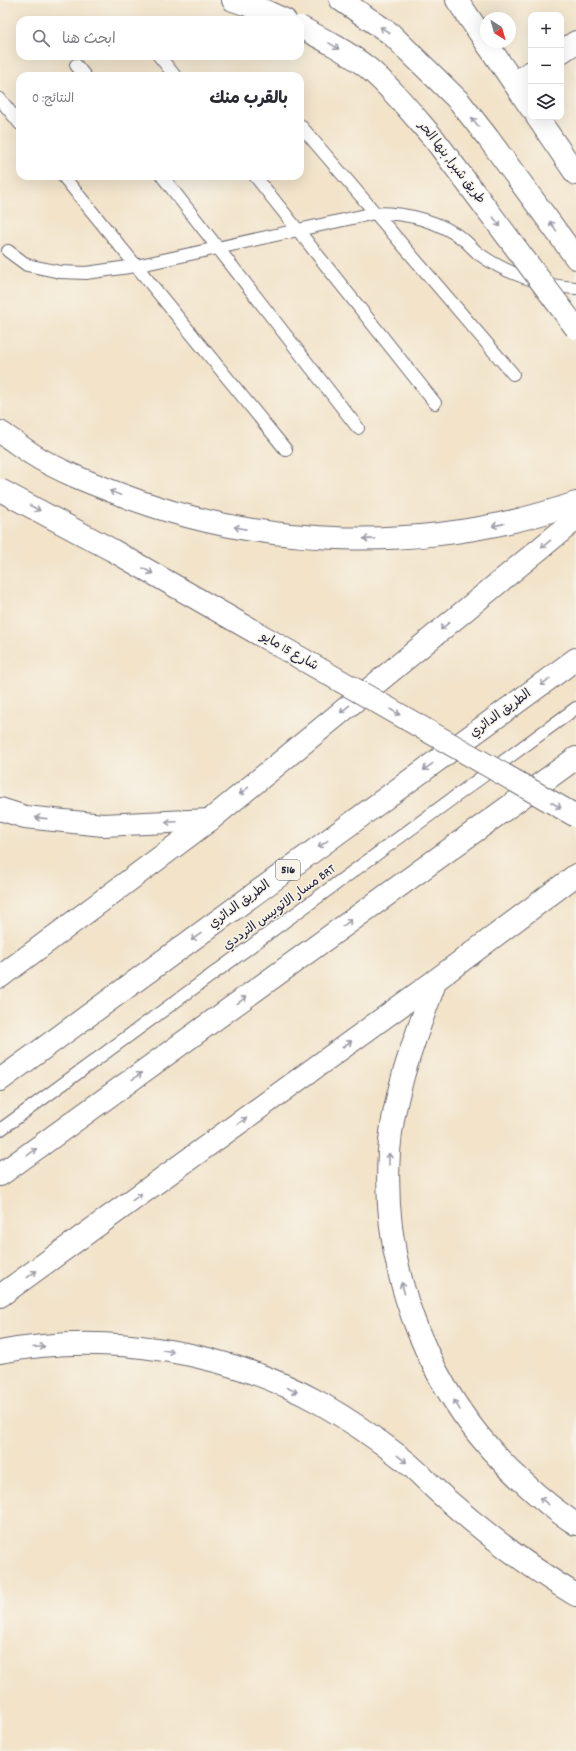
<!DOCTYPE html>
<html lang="ar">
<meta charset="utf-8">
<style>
:root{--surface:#fff;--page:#f7f7f7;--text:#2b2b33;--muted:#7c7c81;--line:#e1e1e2}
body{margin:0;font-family:Dekko,"Playpen Sans Arabic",sans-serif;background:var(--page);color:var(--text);direction:rtl}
.controls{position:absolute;right:12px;top:12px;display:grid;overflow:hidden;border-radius:8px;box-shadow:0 4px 16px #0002}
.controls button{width:36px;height:36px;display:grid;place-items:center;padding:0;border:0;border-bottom:1px solid var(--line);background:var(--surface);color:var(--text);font:20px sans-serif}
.compass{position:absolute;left:480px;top:12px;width:36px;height:36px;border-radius:50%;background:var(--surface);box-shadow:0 4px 16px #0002;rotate:143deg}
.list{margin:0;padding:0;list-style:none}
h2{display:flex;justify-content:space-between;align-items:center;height:52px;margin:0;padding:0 16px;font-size:17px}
h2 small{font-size:13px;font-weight:400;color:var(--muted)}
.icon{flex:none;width:22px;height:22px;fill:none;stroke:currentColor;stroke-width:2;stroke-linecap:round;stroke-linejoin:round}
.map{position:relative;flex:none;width:576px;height:1751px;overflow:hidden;direction:ltr}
.search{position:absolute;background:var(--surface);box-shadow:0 4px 16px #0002;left:16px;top:16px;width:288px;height:44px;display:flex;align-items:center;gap:10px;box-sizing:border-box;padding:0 14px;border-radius:12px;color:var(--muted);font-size:15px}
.panel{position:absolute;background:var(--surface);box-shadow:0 4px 16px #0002;left:16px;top:72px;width:288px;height:108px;border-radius:12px;direction:rtl}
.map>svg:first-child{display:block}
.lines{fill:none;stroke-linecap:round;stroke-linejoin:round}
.service-casing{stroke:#6b666d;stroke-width:14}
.minor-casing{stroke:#6b666d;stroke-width:24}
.secondary-casing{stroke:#6b666d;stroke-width:24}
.motorway-casing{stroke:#6b666d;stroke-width:24}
.service{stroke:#fff;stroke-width:12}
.minor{stroke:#fff;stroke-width:22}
.secondary{stroke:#fff;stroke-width:22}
.motorway{stroke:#fff;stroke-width:22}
.secondary-bridge-casing{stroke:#6b666d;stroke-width:24;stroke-linecap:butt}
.motorway-bridge-casing{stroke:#6b666d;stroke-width:24;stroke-linecap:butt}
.secondary-bridge{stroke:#fff;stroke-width:22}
.motorway-bridge{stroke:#fff;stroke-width:22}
.oneway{stroke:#9c9ca7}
.labels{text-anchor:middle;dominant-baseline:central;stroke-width:3;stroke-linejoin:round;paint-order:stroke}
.shield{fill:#f7f3e8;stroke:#62616f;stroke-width:1}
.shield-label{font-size:12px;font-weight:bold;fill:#22223b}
.street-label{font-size:13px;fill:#22223b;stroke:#f7f3e8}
</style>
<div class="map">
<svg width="576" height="1751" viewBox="0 0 576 1751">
<rect width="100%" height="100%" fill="#f7f3e8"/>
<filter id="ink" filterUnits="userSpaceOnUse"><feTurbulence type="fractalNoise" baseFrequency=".025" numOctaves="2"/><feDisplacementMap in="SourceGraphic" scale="8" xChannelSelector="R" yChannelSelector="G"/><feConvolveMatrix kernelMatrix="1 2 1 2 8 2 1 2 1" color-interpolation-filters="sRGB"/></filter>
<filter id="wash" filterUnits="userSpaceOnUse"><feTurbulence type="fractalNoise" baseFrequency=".012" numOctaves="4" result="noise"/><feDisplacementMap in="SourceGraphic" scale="16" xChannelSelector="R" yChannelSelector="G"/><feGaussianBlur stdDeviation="0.9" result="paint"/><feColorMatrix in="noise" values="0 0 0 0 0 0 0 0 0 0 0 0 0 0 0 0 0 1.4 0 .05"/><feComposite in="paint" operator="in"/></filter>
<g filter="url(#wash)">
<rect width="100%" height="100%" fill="#f2e3c9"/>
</g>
<g filter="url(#ink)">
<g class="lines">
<g class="service-casing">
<g id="service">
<polyline points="159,56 175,76"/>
<polyline points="76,65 85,76"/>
<polyline points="0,99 20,124"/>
<polyline points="300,125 513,374"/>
<polyline points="63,176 286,450"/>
<polyline points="162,176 358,428"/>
<polyline points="255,176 435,403"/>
<path d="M8 251 27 265 60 272 86 273 136 266 375 213C406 213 438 220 464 240 469 244 474 250 479 254 507 274 543 286 576 288"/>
<polyline points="0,1130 576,708"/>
</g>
</g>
<g class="minor-casing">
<g id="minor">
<polyline points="457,0 531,108"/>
<polyline points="561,52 576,42"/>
<polyline points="514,83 531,72"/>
<polyline points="537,117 576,174"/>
</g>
</g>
<g class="secondary-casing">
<path id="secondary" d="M0 432C11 439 21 447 32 454 57 470 88 482 114 492 261 550 427 554 576 503"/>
</g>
<g class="motorway-casing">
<g id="motorway">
<polyline points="233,0 265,11 285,20"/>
<polyline points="341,0 391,34 459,101 488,138 576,258"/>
<polyline points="0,809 25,817 103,825 210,820"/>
<polyline points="0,977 210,820 576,519"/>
<path d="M436 980C416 1036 393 1092 389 1152 381 1276 431 1399 523 1482 539 1497 557 1512 576 1524"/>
<polyline points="0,1080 576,659"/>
<polyline points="0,1175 576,758"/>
<polyline points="0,1296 436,980 576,875"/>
<path d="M0 1352C106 1331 226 1351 320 1403 350 1420 377 1439 404 1460 418 1471 431 1486 445 1498 486 1534 529 1567 576 1595"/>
</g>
</g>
<use href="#service" class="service"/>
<use href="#minor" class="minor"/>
<use href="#secondary" class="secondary"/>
<use href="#motorway" class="motorway"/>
<g class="secondary-bridge-casing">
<polyline id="secondary-bridge" points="0,490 112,550 576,816"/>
</g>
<g class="motorway-bridge-casing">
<path id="motorway-bridge" d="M300 27C323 39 348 52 368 68 393 89 414 116 435 140L576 328"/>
</g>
<use href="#secondary-bridge" class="secondary-bridge"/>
<use href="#motorway-bridge" class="motorway-bridge"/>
</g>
<defs><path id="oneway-shaft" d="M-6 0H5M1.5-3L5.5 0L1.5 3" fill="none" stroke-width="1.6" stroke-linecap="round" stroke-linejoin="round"/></defs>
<g class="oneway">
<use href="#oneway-shaft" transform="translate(385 30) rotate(-146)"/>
<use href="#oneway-shaft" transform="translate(334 46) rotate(31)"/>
<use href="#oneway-shaft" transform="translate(475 122) rotate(-128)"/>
<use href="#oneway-shaft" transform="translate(497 222) rotate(53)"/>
<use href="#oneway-shaft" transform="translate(553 226) rotate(-126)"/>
<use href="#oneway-shaft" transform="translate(115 493) rotate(-158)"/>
<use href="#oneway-shaft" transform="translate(35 508) rotate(27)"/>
<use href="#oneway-shaft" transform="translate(498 525) rotate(167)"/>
<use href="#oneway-shaft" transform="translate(240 528) rotate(-169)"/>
<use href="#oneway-shaft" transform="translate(369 539) rotate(-179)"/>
<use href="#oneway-shaft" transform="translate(546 544) rotate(141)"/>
<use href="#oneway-shaft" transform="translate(148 571) rotate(30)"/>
<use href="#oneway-shaft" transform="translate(445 626) rotate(141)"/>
<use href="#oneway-shaft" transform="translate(545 682) rotate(144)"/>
<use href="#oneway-shaft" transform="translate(345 709) rotate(141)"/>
<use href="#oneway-shaft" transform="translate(395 712) rotate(30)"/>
<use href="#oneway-shaft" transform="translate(428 767) rotate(144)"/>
<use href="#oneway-shaft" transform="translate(244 791) rotate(141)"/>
<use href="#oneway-shaft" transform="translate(556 805) rotate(30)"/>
<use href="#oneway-shaft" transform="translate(41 818) rotate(-174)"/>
<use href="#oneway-shaft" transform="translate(171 822) rotate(177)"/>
<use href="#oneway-shaft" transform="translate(323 844) rotate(144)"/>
<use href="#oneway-shaft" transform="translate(347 923) rotate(-36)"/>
<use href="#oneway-shaft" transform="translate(196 937) rotate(144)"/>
<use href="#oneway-shaft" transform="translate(242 1000) rotate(-36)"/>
<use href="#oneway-shaft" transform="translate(347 1044) rotate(-36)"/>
<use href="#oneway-shaft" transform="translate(137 1076) rotate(-36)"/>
<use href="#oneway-shaft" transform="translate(242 1121) rotate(-36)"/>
<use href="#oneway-shaft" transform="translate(32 1152) rotate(-36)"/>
<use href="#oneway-shaft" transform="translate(389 1159) rotate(-89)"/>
<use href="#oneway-shaft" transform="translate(137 1197) rotate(-36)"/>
<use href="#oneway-shaft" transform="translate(32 1274) rotate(-36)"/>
<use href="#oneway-shaft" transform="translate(403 1288) rotate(-105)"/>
<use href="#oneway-shaft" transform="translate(39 1347) rotate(-5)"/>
<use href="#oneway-shaft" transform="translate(168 1351) rotate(9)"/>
<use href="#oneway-shaft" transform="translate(292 1390) rotate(25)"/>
<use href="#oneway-shaft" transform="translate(457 1405) rotate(-121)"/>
<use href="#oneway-shaft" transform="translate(402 1459) rotate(38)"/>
<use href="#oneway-shaft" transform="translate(544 1501) rotate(-143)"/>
</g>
</g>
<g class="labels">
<rect class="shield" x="276" y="860" width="24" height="20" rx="3"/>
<g class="shield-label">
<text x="288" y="870">516</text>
</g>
<g class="street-label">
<text transform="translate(451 163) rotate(52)">طريق شبرا, بنها الحر</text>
<text transform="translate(289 652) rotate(30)">شارع 15 مايو</text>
<text transform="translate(501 714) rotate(-36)">الطريق الدائري</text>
<text transform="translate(240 905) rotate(-36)">الطريق الدائري</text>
<text transform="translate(280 908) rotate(-36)">مسار الاتوبيس الترددي BRT</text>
</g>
</g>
</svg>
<div class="controls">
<button>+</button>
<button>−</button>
<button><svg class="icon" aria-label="layers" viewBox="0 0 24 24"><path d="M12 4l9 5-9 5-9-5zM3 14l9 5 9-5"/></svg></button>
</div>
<svg class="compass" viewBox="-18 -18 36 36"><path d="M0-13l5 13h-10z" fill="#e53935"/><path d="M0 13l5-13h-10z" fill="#7c7c81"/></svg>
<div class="search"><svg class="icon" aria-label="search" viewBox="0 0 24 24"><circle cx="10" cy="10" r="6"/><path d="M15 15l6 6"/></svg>ابحث هنا</div>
<section class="panel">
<h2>بالقرب منك<small>النتائج: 0</small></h2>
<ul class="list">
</ul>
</section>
</div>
